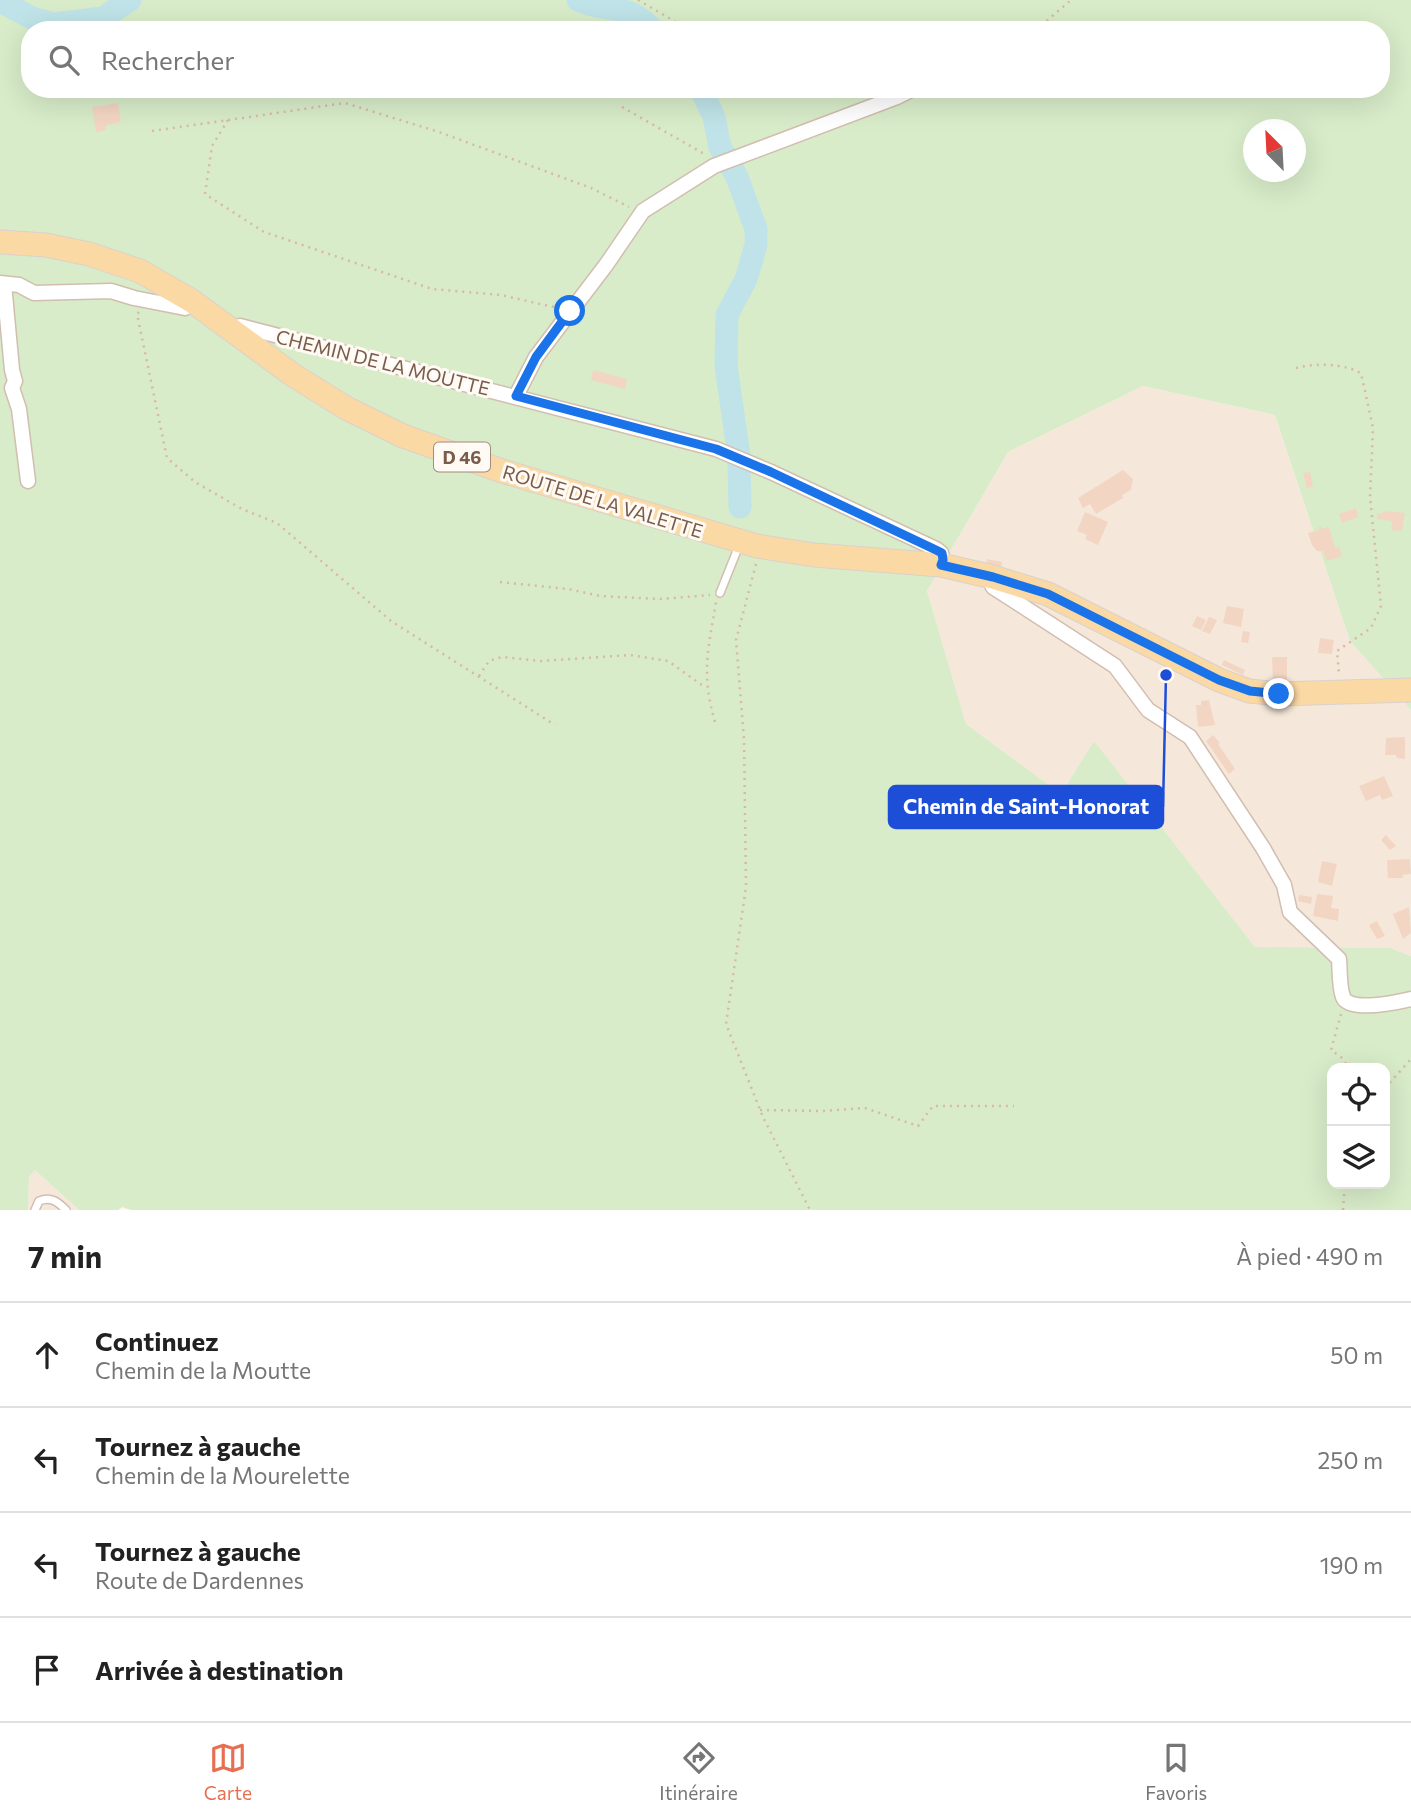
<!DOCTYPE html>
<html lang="fr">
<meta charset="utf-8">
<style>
:root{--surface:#fff;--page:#f2f2f2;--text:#222;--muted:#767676;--line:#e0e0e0;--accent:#e76f51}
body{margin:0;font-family:Commissioner,sans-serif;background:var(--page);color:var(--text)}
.controls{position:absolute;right:21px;bottom:21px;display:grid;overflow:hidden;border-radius:14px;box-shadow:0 7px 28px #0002}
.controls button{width:63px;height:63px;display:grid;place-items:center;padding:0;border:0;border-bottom:2px solid var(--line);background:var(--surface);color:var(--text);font:35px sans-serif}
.compass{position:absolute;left:1243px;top:119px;width:63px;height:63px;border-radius:50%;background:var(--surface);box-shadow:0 7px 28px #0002;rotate:336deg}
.stop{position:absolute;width:21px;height:21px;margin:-16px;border:5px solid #1a73e8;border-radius:50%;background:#fff}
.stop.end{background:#1a73e8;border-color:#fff;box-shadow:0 2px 7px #0008}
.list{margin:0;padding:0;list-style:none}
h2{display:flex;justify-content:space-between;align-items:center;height:91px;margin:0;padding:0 28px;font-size:30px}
h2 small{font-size:23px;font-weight:400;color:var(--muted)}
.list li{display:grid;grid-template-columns:46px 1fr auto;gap:21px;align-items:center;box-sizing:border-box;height:105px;padding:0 28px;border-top:2px solid var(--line)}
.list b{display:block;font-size:26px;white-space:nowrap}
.list p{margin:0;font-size:23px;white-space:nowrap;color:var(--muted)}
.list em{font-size:23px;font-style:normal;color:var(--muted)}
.icon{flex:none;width:38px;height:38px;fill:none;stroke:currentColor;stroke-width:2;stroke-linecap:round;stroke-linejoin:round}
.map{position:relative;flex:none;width:1411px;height:1210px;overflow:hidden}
.search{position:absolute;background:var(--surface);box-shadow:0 7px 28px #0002;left:21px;right:21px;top:21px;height:77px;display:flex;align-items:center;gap:18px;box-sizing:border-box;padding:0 24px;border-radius:28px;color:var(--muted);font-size:26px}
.sheet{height:511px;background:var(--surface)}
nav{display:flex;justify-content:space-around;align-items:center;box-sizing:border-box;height:98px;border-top:2px solid var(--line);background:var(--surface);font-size:19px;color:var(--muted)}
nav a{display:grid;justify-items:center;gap:4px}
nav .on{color:var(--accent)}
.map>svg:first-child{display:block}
.residential{fill:#f5e8da}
.green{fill:#d8ecc9;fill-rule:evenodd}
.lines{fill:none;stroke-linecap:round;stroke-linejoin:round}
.river{stroke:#bfe3e8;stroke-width:23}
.building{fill:#f3d5c3}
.service-casing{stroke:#d1beb0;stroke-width:10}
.minor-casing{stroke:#d1beb0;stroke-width:17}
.primary-casing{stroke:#dad1cd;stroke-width:25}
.path{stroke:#d9b8a5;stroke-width:2.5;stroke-dasharray:2 5;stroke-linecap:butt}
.service{stroke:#fff;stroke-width:7}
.minor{stroke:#fff;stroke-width:14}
.primary{stroke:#fbd9a5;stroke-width:23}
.route{stroke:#1a73e8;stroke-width:9}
.labels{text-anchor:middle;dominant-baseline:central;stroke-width:6;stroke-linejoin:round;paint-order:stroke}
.shield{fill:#fffaf3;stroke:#a28b7f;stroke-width:2}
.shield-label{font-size:18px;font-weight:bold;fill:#7a5c4d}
.street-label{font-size:19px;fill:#7a5c4d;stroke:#fffaf3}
.leader{fill:none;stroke:#1d4ed8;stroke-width:2.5}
.callout-dot{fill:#1d4ed8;stroke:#fffaf3;stroke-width:2.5}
.callout{fill:#1d4ed8;stroke:#1d4ed8;stroke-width:2.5}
.callout-label{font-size:21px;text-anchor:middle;font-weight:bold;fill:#fff}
</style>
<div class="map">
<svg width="1411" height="1210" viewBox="0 0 1411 1210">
<rect width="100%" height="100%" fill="#fdf6ec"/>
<g class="residential">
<polygon points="1143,386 1275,415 1350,641 1411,710 1411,956 1390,948 1255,947 1094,742 1061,794 966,724 927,591 1008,452"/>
<polygon points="35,1170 79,1210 28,1210 29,1177"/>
</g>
<path class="green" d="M0 0H1411V710L1350 641 1275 415 1143 386 1008 452 927 591 966 724 1061 794 1094 741 1255 947 1390 948 1411 956V1210H131L122 1207 118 1210H79L35 1170 29 1177 28 1210H0ZM30 30H1381V89H30ZM1254 130H1296V172H1254ZM1332 1068H1385V1184H1332Z"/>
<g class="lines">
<g class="river">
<path d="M578 0C609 15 627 0 653 30"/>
<polyline points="0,1 32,18 54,24 103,18 130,0"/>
<polyline points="701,89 714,117 720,147 737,177 756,229 756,245 746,279 727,315 726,366 739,456"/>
<polyline points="739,462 740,507"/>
</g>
</g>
<g class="building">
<polygon points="118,103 121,122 110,124 105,126 106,130 96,132 92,107"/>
<polygon points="593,370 627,379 625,389 591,380"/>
<polygon points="1123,470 1133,479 1131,490 1122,495 1123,498 1096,514 1090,504 1083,508 1078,498"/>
<polygon points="1310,472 1313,487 1307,488 1303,473"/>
<polygon points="1356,508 1358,517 1342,523 1339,514"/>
<polygon points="1383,511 1405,513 1402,531 1391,530 1392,521 1377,519 1377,513 1383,514"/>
<polygon points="1085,512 1108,522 1098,545 1085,539 1087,535 1077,531"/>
<polygon points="1321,526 1322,529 1329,527 1335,548 1339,547 1342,556 1327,561 1323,551 1317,551 1312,545 1308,533 1319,530 1319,527"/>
<polygon points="987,559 1002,562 1001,570 986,566"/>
<polygon points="1227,606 1244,609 1241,627 1223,623"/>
<polygon points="1197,616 1206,620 1201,630 1192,626"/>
<polygon points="1209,617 1217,620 1210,634 1202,631"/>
<polygon points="1243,631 1250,632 1248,643 1241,642"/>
<polygon points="1320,638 1334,640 1332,654 1318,653"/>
<polygon points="1272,657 1287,657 1287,681 1273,681"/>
<polygon points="1224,660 1245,670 1243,675 1222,665"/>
<polygon points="1209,700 1215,725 1198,727 1196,705 1201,705 1201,701"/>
<polygon points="1213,735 1220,743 1218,744 1235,769 1229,774 1206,741"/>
<polygon points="1405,737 1405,759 1397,758 1396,755 1385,755 1386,738"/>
<polygon points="1384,776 1393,796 1382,800 1380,795 1366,801 1359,786"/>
<polygon points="1386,835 1396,846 1390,850 1381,840"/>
<polygon points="1410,859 1411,874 1402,875 1403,878 1388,878 1387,860"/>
<polygon points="1322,861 1337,864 1332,886 1318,882"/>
<polygon points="1317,894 1333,896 1331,908 1339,909 1338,921 1313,916"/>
<polygon points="1299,895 1312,897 1311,904 1298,901"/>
<polygon points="1409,907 1411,933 1403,939 1393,914"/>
<polygon points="1377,921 1385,936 1377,939 1369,925"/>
</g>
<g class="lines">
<g class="service-casing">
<g id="service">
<polyline points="720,593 740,543"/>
<path d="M35 1210 39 1201C51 1196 58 1202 66 1210"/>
</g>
</g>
<g class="minor-casing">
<g id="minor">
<polyline points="0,283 19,285 34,293 111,291 134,298 185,308 192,301"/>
<polyline points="4,284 12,370 15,381 12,388 19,409 28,481"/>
<polyline points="235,331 240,326 716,449 771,472 936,549 941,553 943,560 941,565"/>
<polyline points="516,396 536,357 606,265 643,211 714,166 897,97 913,89"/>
<path d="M992 578 991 583 993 587 1115 666 1148 710 1190 737 1263 848 1284 885 1290 912 1339 959C1340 971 1339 986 1343 997 1349 1013 1398 1002 1411 999"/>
</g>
</g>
<g class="primary-casing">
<polyline id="primary" points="0,242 46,245 89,254 140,271 192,301 293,375 346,408 403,436 502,471 757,546 814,555 941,565 993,577 1048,594 1219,680 1249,691 1279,694 1411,690"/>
</g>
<g class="path">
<polyline points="638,0 690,30"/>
<polyline points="1036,30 1071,0"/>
<polyline points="622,107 706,155"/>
<polyline points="228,120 212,146 205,194 264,232 432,289 501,295 558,308"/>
<polyline points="152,131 345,103 439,132 591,188 629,207"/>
<polyline points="139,312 137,314 167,458 195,482 242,509 277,523 391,621 555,725"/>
<path d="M1296 368C1317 363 1341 363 1361 373L1373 428 1370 497 1381 606 1371 628 1337 651 1339 674"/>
<polyline points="756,564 736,640 744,739 746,887 726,1024 763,1117 810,1210"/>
<polyline points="500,582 568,589 600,596 660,599 710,595"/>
<polyline points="479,676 489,661 502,657 541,661 630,655 668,661 706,688"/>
<path d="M715 722C701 674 708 650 716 602"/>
<polyline points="1341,1014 1331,1050 1341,1057 1349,1068"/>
<polyline points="1385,1088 1411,1059"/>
<polyline points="760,1110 823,1111 865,1108 918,1126 933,1106 1014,1106"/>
<polyline points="1343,1210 1345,1184"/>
</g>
<use href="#service" class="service"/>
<use href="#minor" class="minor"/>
<use href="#primary" class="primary"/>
</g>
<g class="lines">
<polyline class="route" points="570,311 536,357 516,396 716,449 771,472 936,550 942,553 943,560 941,565 993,577 1048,594 1219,680 1250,691 1279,694"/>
</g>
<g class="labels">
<rect class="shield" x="434" y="442.5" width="56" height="29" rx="5"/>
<g class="shield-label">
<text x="462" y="457">D 46</text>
</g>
<g class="street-label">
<text transform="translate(383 362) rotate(14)">CHEMIN DE LA MOUTTE</text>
<text transform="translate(603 501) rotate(17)">ROUTE DE LA VALETTE</text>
</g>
</g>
<path class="leader" d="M1166 675L1163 807"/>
<circle class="callout-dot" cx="1166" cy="675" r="7"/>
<rect class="callout" x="889" y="786" width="274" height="42" rx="7"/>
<g class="callout-label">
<text x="1026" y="814">Chemin de Saint-Honorat</text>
</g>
</svg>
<div class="controls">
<button><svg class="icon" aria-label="locate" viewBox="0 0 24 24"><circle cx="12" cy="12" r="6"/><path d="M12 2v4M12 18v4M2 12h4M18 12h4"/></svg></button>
<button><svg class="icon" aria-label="layers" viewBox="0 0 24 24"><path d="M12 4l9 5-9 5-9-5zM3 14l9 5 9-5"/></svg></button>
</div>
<svg class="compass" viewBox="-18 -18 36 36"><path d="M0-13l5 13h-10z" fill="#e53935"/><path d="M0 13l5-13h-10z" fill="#767676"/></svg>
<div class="stop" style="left:570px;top:311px"></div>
<div class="stop end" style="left:1279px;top:694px"></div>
<div class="search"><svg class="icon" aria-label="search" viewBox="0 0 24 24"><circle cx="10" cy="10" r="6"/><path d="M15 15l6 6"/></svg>Rechercher</div>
</div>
<section class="sheet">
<h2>7 min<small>À pied · 490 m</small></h2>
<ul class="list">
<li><svg class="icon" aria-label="ahead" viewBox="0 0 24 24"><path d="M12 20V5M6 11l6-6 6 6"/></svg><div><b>Continuez</b><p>Chemin de la Moutte</p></div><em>50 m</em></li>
<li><svg class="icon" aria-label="left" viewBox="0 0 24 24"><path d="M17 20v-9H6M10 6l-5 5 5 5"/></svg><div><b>Tournez à gauche</b><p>Chemin de la Mourelette</p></div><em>250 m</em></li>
<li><svg class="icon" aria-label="left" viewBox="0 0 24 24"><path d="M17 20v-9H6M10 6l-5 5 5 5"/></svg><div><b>Tournez à gauche</b><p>Route de Dardennes</p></div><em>190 m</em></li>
<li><svg class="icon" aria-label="arrive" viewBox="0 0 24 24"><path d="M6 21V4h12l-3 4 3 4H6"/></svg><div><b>Arrivée à destination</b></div></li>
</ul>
</section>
<nav>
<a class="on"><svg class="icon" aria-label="map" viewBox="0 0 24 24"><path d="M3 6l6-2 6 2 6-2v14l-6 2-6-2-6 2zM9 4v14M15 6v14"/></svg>Carte</a>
<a><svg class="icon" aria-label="directions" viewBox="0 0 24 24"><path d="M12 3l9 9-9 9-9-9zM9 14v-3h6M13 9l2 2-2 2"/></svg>Itinéraire</a>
<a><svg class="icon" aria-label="saved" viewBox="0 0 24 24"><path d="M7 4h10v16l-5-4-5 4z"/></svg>Favoris</a>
</nav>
